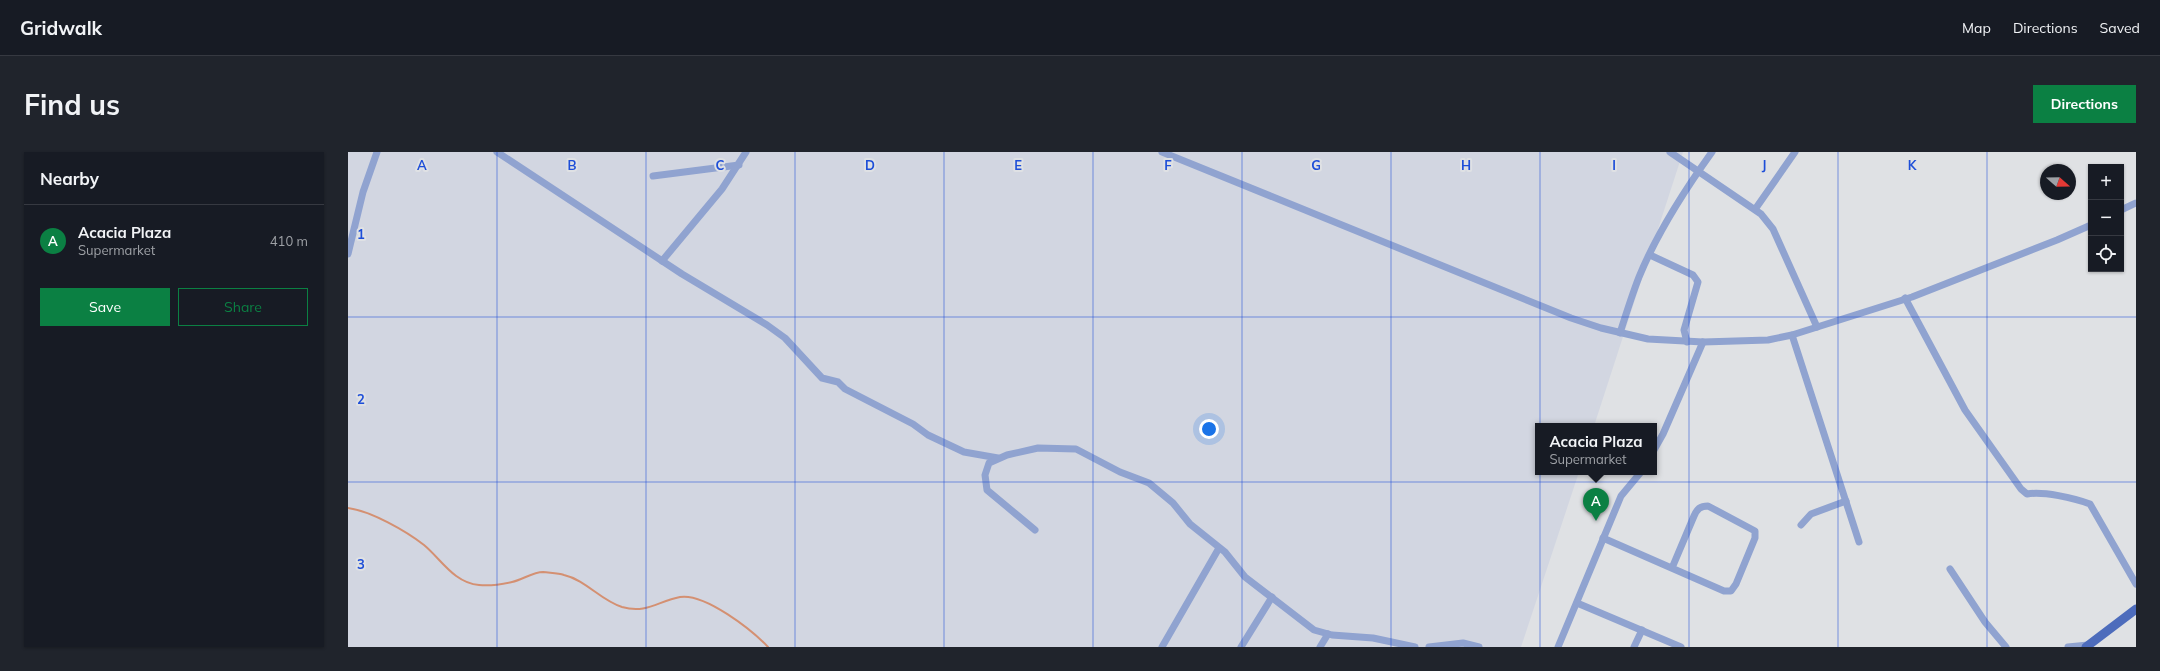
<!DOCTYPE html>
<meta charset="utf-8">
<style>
:root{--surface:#171b24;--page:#20242c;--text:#f1f3f6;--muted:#9ea1a6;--line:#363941;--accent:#0b8043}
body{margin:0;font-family:Mulish,sans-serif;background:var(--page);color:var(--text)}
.controls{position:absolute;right:12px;top:12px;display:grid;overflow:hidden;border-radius:0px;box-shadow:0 1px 3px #0004}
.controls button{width:36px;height:36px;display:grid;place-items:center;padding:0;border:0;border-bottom:1px solid var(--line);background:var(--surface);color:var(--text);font:20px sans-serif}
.compass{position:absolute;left:1692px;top:12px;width:36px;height:36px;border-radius:50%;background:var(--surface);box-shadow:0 1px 3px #0004;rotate:110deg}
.you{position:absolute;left:861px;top:277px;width:14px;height:14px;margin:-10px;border:3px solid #fff;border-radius:50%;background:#1a73e8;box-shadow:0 0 0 6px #1a73e833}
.badge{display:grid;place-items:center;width:26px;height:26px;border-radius:50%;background:var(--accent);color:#fff;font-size:13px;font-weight:700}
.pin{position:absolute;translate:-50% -33px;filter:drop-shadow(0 1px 2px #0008)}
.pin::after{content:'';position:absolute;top:21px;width:14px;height:12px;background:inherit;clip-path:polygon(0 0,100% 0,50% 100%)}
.popup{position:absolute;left:1187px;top:271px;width:122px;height:52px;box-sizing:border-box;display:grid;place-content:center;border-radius:0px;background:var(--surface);filter:drop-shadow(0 1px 3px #0005);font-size:13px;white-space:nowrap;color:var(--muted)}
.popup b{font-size:15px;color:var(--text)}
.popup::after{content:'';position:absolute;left:50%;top:100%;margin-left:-8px;border:8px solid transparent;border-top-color:var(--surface)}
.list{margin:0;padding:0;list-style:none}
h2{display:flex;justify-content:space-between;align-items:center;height:52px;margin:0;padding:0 16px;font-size:17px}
h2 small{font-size:13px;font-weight:400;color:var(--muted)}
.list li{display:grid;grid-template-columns:26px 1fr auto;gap:12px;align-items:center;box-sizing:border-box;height:72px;padding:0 16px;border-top:1px solid var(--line)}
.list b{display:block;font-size:15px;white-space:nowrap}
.list p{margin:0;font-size:13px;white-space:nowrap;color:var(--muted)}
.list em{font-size:13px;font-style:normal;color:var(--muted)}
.actions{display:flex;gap:8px;padding:12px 16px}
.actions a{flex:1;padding:9px 0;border:1px solid var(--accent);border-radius:0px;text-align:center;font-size:14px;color:var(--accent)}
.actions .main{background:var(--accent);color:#fff}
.icon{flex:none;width:22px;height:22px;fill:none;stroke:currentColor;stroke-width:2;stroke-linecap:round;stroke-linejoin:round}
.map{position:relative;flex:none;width:1788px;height:495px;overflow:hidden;border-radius:0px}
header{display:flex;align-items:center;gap:24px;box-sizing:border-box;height:56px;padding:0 20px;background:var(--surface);border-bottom:1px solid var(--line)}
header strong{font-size:19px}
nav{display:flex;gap:22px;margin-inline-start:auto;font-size:14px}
.intro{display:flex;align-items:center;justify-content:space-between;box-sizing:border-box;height:96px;padding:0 24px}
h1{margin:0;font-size:28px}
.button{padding:10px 18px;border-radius:0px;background:var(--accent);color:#fff;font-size:14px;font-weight:700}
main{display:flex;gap:24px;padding:0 24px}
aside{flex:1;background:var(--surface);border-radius:0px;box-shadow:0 1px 3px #0004}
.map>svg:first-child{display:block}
.built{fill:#d2d6e1}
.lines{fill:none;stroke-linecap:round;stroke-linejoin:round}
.stream{stroke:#d49072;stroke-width:2}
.minor{stroke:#90a3d0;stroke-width:7}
.major{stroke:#4d6cbc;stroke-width:9}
.grid{fill:none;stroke:#1d4ed8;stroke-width:1;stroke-opacity:0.55}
.grid-label{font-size:13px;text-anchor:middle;font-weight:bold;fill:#1d4ed8;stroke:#dfe1e4;stroke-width:4;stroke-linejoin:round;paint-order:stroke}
</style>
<header>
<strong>Gridwalk</strong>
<nav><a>Map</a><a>Directions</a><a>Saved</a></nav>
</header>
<div class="intro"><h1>Find us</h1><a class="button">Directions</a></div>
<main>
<aside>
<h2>Nearby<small></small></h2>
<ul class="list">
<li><span class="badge">A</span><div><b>Acacia Plaza</b><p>Supermarket</p></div><em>410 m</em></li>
</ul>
<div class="actions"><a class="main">Save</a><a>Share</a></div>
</aside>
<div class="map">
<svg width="1788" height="495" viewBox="0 0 1788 495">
<rect width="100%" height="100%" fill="#dfe1e4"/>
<polygon class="built" points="0,0 1335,0 1246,274 1190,274 1190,320 1231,320 1173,495 0,495"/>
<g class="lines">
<path class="stream" d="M0 356C23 359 58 379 76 393 93 407 106 431 131 433 140 434 155 432 164 430 174 428 185 420 195 420 202 421 210 421 216 423 238 428 252 448 274 455 299 462 310 449 332 445 357 441 404 478 420 495"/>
<g class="minor">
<polyline points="149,0 334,122 419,173 437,186 474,226 490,230 497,237 565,272 580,283 616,300 650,306"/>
<polyline points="814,0 1223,166 1253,176 1300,187 1355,190 1420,188 1444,183 1564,145 1709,88 1743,73"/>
<polyline points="1322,0 1413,62 1425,77 1469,175"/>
<polyline points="305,24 391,13"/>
<polyline points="1408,56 1447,0"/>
<polyline points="1773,58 1788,51"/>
<polyline points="0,102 15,40 29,0"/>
<polyline points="1302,103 1345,123 1350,130 1336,178 1339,190"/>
<polyline points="314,109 374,37 398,0"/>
<path d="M1557 146 1617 258 1673 337 1679 342C1695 339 1726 346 1742 352L1788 432"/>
<path d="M1272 181C1278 162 1284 143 1291 125 1309 81 1336 39 1364 0"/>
<polyline points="1444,183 1511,390"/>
<polyline points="1306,298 1315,282 1355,190"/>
<polyline points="1453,373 1463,362 1498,349"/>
<polyline points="687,378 639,338 637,323 641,311 659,303 690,296 728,297 772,320 801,331 825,351 842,372 877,400 897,425 966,478 984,483 1025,486 1067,495"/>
<path d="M1255 386 1376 439H1383L1388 432 1407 386V379L1360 354C1352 354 1349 357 1346 364L1324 416"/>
<polyline points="1602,417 1637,470 1658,495"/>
<polyline points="1229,451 1333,495"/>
<polyline points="814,495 871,396"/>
<polyline points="893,495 924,445"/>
<polyline points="972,495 980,482"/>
<polyline points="1081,495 1115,491 1131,495"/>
<polyline points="1210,495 1273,344 1293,320"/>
<polyline points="1286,495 1294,478"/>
<polyline points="1720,495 1740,493"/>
</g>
<polyline class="major" points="1738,495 1788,457"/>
</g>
<path class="grid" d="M149 0V495M298 0V495M447 0V495M596 0V495M745 0V495M894 0V495M1043 0V495M1192 0V495M1341 0V495M1490 0V495M1639 0V495M0 165H1788M0 330H1788"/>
<g class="grid-label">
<text x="74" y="18">A</text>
<text x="224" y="18">B</text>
<text x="372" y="18">C</text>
<text x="522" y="18">D</text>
<text x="670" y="18">E</text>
<text x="820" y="18">F</text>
<text x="968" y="18">G</text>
<text x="1118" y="18">H</text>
<text x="1266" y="18">I</text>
<text x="1416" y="18">J</text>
<text x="1564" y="18">K</text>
<text x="13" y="87">1</text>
<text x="13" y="252">2</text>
<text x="13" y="417">3</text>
</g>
</svg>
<div class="controls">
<button>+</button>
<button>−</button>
<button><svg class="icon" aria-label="locate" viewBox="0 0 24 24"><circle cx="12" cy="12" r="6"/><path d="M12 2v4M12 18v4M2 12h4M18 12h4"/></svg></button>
</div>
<svg class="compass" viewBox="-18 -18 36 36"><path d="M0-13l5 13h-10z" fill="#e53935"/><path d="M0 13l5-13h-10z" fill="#9ea1a6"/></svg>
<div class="you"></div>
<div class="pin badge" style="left:1248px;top:369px">A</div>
<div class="popup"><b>Acacia Plaza</b>Supermarket</div>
</div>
</main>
